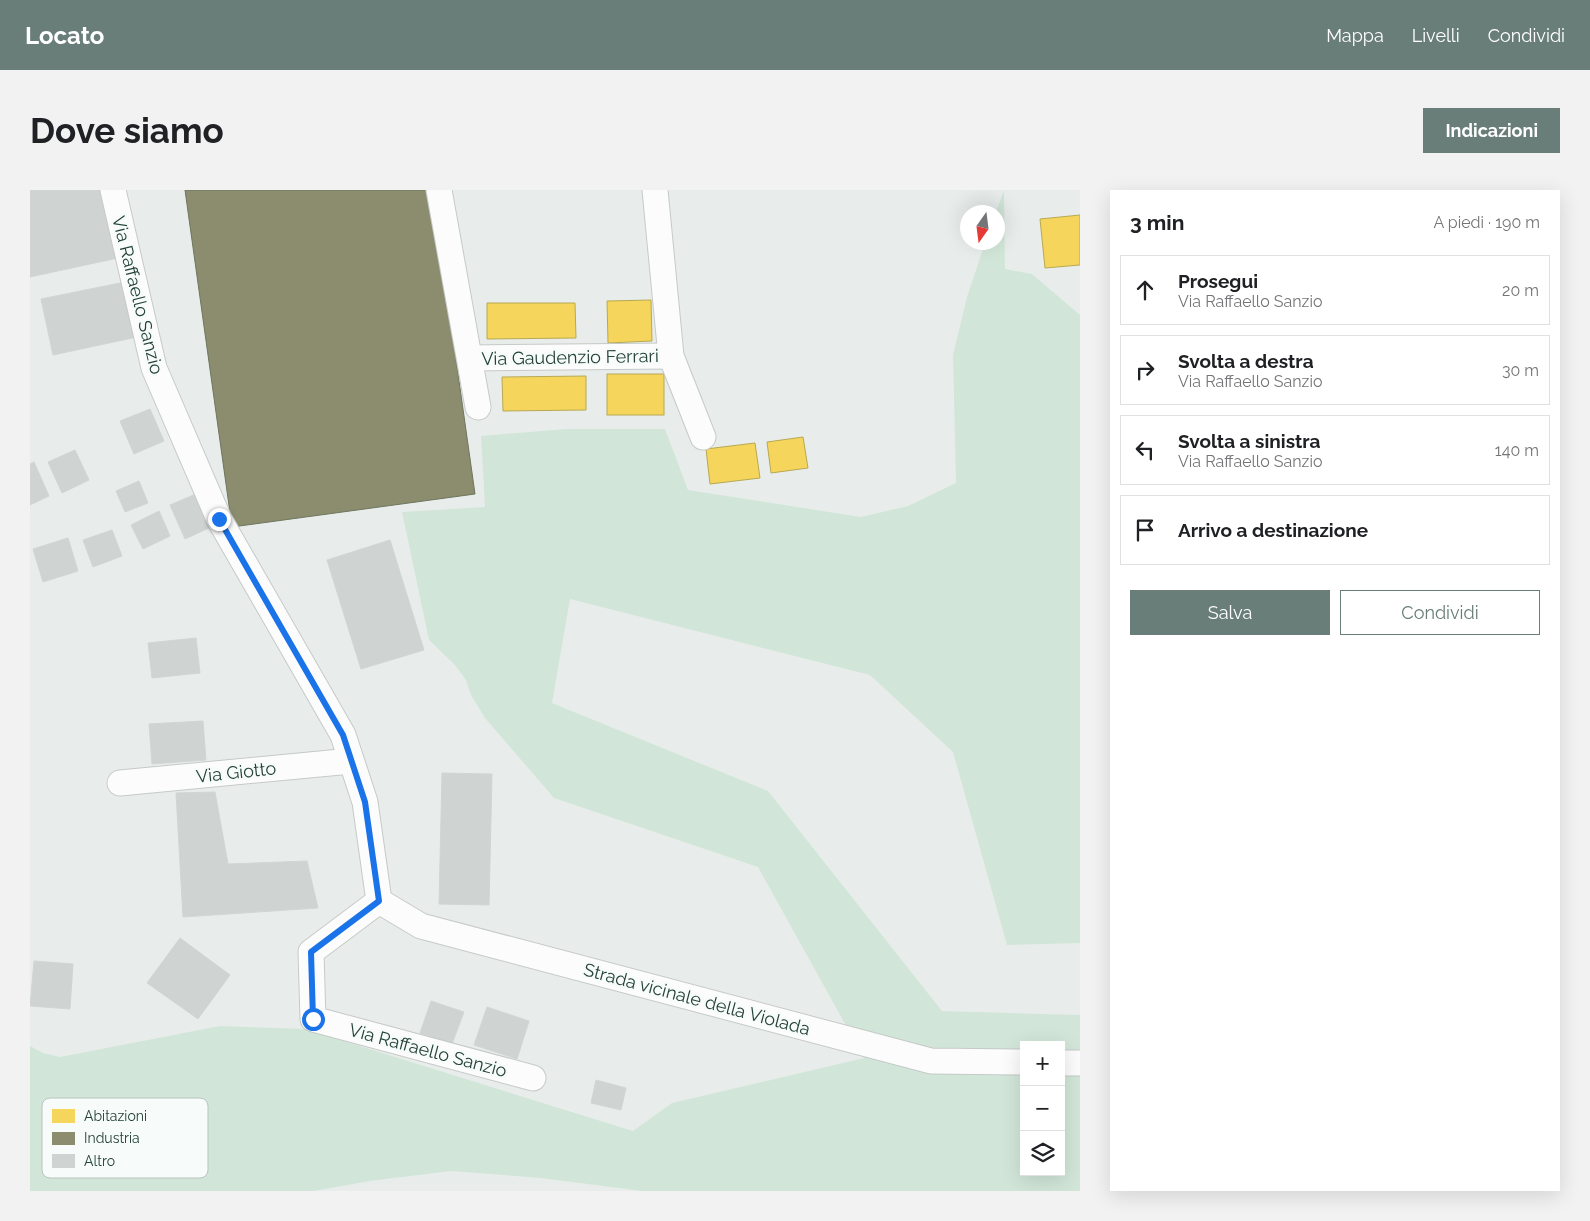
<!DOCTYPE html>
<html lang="it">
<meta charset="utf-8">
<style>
:root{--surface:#fff;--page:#f2f2f2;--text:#202124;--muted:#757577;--line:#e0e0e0;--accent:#697e78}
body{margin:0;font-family:Raleway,sans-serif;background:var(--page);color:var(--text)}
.controls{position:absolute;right:15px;bottom:15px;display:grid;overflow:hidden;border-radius:0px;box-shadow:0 5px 20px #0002}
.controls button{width:45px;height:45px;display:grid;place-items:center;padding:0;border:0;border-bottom:1px solid var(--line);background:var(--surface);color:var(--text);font:25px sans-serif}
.compass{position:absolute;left:930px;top:15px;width:45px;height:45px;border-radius:50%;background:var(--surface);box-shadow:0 5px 20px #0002;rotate:194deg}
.stop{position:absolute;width:15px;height:15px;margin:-11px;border:4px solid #1a73e8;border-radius:50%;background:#fff}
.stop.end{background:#1a73e8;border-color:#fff;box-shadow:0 1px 5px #0008}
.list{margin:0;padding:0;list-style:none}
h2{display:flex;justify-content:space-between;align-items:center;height:65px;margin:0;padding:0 20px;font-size:21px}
h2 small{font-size:16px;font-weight:400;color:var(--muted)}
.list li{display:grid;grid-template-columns:32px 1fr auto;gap:15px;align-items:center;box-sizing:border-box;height:70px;margin:0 10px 10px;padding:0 10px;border:1px solid var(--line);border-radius:0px}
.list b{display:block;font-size:19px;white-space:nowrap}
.list p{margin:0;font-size:16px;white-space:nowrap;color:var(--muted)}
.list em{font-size:16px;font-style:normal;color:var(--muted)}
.actions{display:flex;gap:10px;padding:15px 20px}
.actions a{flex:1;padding:11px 0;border:1px solid var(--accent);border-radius:0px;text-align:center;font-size:18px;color:var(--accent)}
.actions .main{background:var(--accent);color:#fff}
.icon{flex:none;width:28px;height:28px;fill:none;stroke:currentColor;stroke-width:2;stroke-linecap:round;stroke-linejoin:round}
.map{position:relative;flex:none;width:1050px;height:1001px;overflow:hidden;border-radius:0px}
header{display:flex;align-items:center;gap:30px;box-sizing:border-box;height:70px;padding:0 25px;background:var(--accent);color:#fff}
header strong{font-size:24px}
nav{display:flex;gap:28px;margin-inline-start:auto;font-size:18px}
.intro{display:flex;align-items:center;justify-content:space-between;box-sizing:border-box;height:120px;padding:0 30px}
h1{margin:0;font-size:35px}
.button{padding:12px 22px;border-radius:0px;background:var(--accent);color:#fff;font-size:18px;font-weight:700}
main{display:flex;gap:30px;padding:0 30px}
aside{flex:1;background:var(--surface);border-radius:0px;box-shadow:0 5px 20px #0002}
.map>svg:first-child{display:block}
.green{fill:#d1e6d8;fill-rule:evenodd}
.homes{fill:#f6d55c;stroke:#b7a952}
.industry{fill:#8c8c6e;stroke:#6d765e}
.building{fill:#cfd4d2;stroke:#d1d6d4}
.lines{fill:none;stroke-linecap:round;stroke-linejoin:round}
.minor-casing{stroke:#c5cac8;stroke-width:27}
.minor{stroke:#fcfcfc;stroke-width:25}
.route{stroke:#1a73e8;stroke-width:6}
.labels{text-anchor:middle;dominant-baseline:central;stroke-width:5;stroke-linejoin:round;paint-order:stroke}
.street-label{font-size:18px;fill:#24423a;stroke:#f7fbf9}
.key{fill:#f7fbf9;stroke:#b8c4c0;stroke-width:1}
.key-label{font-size:14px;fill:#24423a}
</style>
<header>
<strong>Locato</strong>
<nav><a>Mappa</a><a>Livelli</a><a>Condividi</a></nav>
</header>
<div class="intro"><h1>Dove siamo</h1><a class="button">Indicazioni</a></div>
<main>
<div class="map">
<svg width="1050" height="1001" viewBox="0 0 1050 1001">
<rect width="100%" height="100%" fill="#e8edeb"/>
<path class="green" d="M974 0 975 79 1002 84 1050 125V753L977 755 923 562 840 485 540 409 522 513 738 601 912 821 1050 825V1001H612L511 988 421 981 340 991 284 1001H0V856L13 863 30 867 190 836 275 839 603 941 642 913 834 868 728 677 524 608 455 528 441 505 436 490 425 475 399 450 372 322 455 317 451 246 536 239H635L658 300 831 327 878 316 926 293 923 165 937 107 955 53 968 52V22H966ZM994 855H1031V982H994Z"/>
<g class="homes">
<polygon points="1050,25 1050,75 1015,78 1010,29"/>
<polygon points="621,110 622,151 578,153 577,111"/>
<polygon points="457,113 545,113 546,148 457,149"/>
<rect x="577" y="184" width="57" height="41"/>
<polygon points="556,186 556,220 473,221 472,187"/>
<polygon points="773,247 778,278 741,283 737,252"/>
<polygon points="725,253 730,288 680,294 676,259"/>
</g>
<polygon class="industry" points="155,0 402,0 445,304 202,337"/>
<g class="building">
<polygon points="0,0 73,0 88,68 0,87"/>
<polygon points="95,92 107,147 23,165 11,109"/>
<polygon points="120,219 134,251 104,264 90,231"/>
<polygon points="45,260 59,290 32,303 18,272"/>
<polygon points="4,272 19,306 0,315 0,274"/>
<polygon points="109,291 118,313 95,322 86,301"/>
<polygon points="166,304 181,337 155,349 140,315"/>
<polygon points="129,321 140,346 113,359 101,335"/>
<polygon points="82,340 92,366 63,377 53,350"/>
<polygon points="38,348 48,381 13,392 3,359"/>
<polygon points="360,350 394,460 331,479 297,370"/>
<polygon points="166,448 170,483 122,488 118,453"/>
<polygon points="173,531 176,570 122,574 119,534"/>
<polygon points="412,583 462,584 459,715 409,714"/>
<polygon points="185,602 198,674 277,671 288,718 153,727 146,603"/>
<polygon points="150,748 200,785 168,829 117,793"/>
<polygon points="4,771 43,774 40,819 0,816"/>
<polygon points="401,811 434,822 422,854 390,843"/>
<polygon points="457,817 499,831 487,869 444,855"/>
<polygon points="566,890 596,898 591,920 561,913"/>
</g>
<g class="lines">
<g class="minor-casing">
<g id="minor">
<polyline points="83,0 124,178 189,329 313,545 335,612 349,711 281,762 283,829 503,888"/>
<polyline points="409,0 448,217"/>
<polyline points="625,0 641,166 673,247"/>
<polyline points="440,168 641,166"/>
<polyline points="90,593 321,571"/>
<polyline points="349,711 391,736 901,871 994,872"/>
<polyline points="1031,873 1050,873"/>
</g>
</g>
<use href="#minor" class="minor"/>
</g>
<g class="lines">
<polyline class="route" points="189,329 313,545 335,612 349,711 281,762 283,829"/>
</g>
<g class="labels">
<g class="street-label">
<text transform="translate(108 105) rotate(76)">Via Raffaello Sanzio</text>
<text transform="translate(540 167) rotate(-1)">Via Gaudenzio Ferrari</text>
<text transform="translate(206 582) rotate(-6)">Via Giotto</text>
<text transform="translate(667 809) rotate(15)">Strada vicinale della Violada</text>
<text transform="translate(398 860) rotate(15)">Via Raffaello Sanzio</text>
</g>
</g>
<rect x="12" y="908" width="166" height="80" rx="8" class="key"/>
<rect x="22" y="919" width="23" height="14" fill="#f6d55c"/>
<rect x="22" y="942" width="23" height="13" fill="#8c8c6e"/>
<rect x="22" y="964" width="23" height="14" fill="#cfd4d2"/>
<g class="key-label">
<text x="54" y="931">Abitazioni</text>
<text x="54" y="953">Industria</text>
<text x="54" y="976">Altro</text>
</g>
</svg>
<div class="controls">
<button>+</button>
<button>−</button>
<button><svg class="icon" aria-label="layers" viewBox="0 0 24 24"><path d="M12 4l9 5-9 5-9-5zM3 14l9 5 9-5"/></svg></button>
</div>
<svg class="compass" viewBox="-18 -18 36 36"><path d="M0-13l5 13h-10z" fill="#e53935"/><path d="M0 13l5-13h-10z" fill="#757577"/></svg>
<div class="stop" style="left:283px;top:829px"></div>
<div class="stop end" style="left:189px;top:329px"></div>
</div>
<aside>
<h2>3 min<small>A piedi · 190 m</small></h2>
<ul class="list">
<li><svg class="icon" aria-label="ahead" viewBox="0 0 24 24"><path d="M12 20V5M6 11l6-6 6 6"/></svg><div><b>Prosegui</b><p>Via Raffaello Sanzio</p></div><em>20 m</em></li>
<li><svg class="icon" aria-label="right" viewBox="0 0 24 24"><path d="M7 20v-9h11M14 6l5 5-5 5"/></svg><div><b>Svolta a destra</b><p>Via Raffaello Sanzio</p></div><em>30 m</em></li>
<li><svg class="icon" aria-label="left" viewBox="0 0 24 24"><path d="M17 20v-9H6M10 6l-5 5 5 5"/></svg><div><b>Svolta a sinistra</b><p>Via Raffaello Sanzio</p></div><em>140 m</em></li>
<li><svg class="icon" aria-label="arrive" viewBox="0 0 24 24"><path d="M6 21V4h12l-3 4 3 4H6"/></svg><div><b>Arrivo a destinazione</b></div></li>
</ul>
<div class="actions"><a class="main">Salva</a><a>Condividi</a></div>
</aside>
</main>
